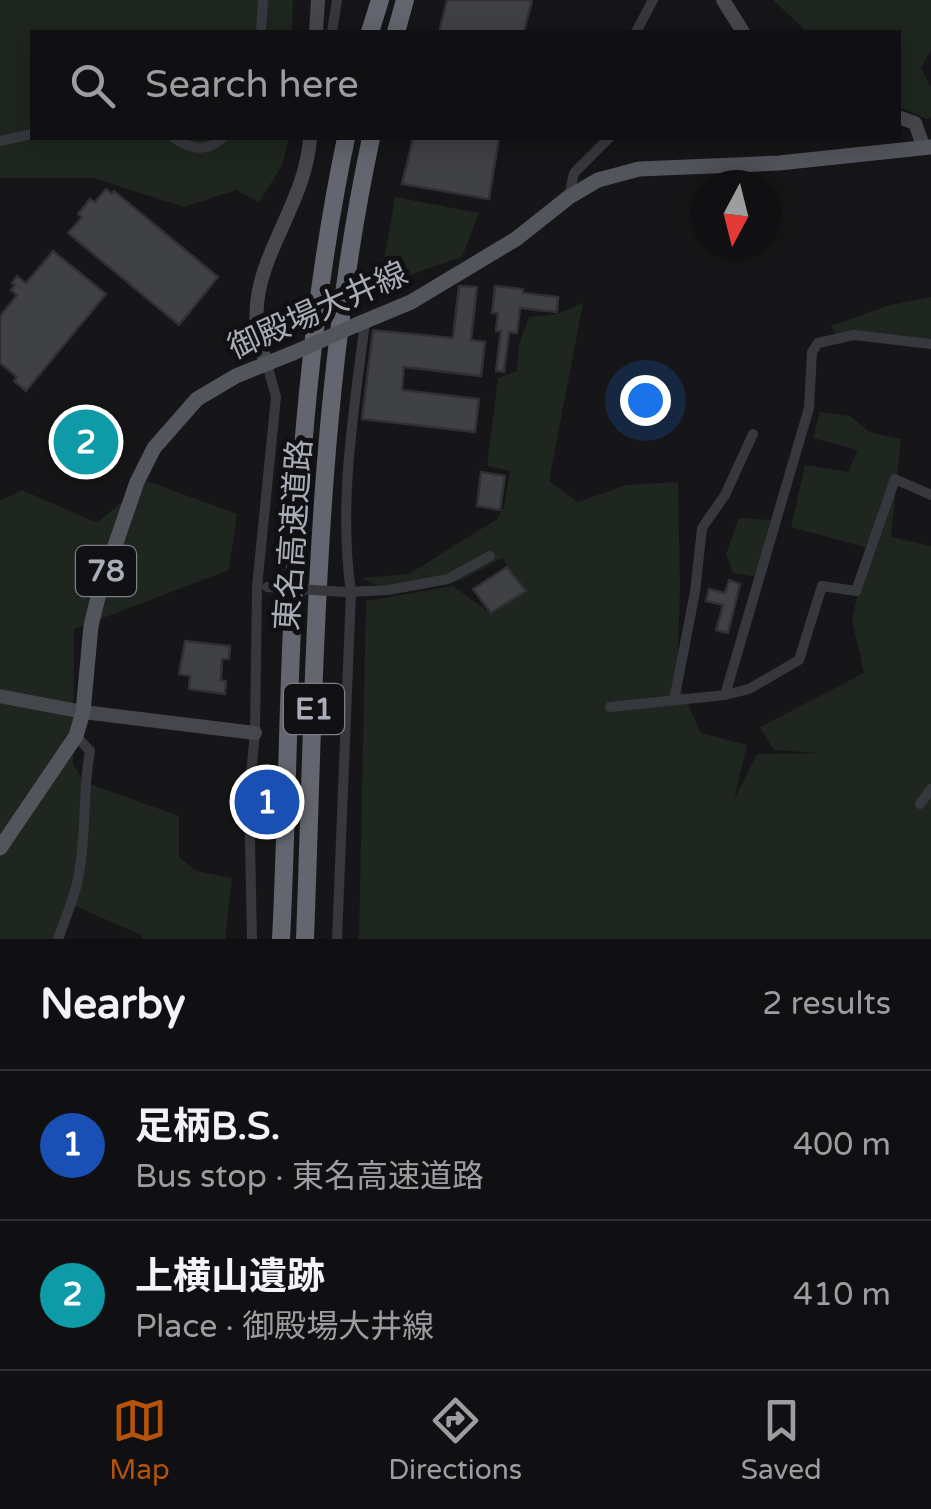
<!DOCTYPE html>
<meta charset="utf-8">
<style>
:root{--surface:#101012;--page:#1e1e20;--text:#f1f3f6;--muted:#9c9d9f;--line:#303032;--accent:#b45309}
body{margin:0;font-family:"Varela Round","Noto Sans JP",sans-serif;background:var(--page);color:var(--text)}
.compass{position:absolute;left:691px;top:170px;width:90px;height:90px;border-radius:50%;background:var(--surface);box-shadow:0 5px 25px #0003;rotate:187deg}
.you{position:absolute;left:645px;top:400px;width:35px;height:35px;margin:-25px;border:8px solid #fff;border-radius:50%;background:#1a73e8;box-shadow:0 0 0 15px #1a73e833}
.badge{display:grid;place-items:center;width:65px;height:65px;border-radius:50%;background:var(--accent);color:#fff;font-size:32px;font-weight:700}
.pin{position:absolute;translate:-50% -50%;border:5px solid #fff;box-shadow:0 2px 10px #0006}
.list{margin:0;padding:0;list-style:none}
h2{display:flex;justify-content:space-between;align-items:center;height:130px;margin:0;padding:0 40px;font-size:42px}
h2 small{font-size:32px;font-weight:400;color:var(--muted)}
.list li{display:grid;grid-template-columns:65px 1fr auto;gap:30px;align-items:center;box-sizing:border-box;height:150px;padding:0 40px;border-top:2px solid var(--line)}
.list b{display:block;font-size:38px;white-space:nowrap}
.list p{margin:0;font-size:32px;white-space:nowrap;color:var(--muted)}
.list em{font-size:32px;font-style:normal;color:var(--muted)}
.icon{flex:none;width:55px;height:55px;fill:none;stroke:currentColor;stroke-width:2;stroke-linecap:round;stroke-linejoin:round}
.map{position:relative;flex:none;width:931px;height:939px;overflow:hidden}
.search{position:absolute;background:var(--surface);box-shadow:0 5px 25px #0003;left:30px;right:30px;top:30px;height:110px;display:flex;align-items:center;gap:25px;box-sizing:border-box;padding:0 35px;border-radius:0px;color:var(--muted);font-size:38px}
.sheet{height:430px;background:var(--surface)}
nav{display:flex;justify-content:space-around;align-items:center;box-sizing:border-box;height:140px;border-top:2px solid var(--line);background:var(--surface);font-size:28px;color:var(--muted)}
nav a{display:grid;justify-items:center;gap:5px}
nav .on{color:var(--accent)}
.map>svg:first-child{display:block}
.green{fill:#1e261f}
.building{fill:#404145;stroke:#303034;stroke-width:2.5}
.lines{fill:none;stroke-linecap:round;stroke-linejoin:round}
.street{stroke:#37383d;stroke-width:10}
.secondary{stroke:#45474d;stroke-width:14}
.primary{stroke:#53555c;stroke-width:15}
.highway{stroke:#63666e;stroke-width:18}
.street-bridge{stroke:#37383d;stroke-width:10}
.primary-bridge{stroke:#53555c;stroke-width:15}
.labels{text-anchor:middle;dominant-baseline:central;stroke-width:10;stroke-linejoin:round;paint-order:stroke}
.shield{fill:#111113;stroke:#7b7e86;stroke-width:2.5}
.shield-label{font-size:30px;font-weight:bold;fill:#a8adb8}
.street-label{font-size:32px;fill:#a8adb8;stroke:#111113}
</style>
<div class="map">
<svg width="931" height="939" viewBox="0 0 931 939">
<rect width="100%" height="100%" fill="#161618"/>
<g class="green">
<polygon points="0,0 293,0 292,32 32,32 32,138 289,138 282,166 259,202 236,190 184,207 94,178 0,178"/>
<polygon points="773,0 931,0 931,50 921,68 931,88 931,117 927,119 899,107 898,32 807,32"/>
<polygon points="395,197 479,213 462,257 380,285"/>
<polygon points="931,297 931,346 837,336 831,326 890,305"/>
<polygon points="583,303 549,481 578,502 626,485 678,482 680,587 677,680 701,733 747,745 734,800 757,754 819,753 774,750 760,727 864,673 852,620 868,548 791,527 805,465 848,472 858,450 813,438 820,412 850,416 869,432 901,439 891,537 931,546 931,939 359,939 366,601 453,586 489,612 527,592 502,558 460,581 388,590 361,578 409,574 497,519 504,506 510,471 487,466 498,378 517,371 519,344 529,317 557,314"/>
<polygon points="147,481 237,514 229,570 74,629 73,764 84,782 179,816 179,857 196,871 232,878 225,939 142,939 141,935 71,904 62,939 0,939 0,501 22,490 97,523"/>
<polygon points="739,518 771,520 758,577 733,573 726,554"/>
</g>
<g class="building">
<polygon points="447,0 532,0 524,32 439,32"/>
<polygon points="413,138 499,138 489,199 402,184"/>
<polygon points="106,189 112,194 114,191 218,277 179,325 68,233 82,217 78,214 90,199 95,202"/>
<polygon points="53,251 106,294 26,391 14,381 17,377 0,363 0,316 17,295 11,290 15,285 12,283 17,276 26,283"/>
<polygon points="459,286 477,287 471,340 485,342 481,376 404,367 402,390 479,399 475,432 362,419 373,330 453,338"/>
<polygon points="495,286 523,289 523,293 558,297 557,312 520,308 517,333 509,332 504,372 496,371 501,331 496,331 498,313 492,313"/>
<polygon points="481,472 505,476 500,510 477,506"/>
<polygon points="507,567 526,591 491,613 473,589"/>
<polygon points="729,580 740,584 728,633 716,630 723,605 706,601 709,589 725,593"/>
<polygon points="185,641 230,646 229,659 222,659 221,680 226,681 225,694 189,689 190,676 179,674"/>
</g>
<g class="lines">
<g class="street">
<polyline points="261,32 263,0"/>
<polyline points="332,32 337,0"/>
<polyline points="636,32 653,0"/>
<path d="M174 138C191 149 207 153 222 138"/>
<polyline points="0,141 32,134"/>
<polyline points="569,196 574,173 609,138"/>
<polyline points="348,592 388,590 448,579 490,556"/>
<polyline points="725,695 749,689 799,660 822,586 856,591 895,479 931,495"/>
<polyline points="674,700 695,592 702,528 725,495 753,434"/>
<polyline points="610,707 725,695 809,408 812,352 818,343 854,335 931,344"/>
<polyline points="920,804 931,789"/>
<path d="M58 939C65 919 74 899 78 879 87 836 82 794 90 751L76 736"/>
<polyline points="252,939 249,794 255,733 257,587 276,397 267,364"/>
<path d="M337 939 351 592C338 503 354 410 365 322"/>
</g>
<g class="secondary">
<polyline points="723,0 743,32"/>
<polyline points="316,32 318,0"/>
<polyline points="898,117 915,123 924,148"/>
<path d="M267 364C229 278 305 219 310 138"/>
<polyline points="0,696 83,712 255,733"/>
</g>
<g class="primary">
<polyline points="356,325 411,302 516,239 569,197 598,180 639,169 779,163 931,147"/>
<polyline points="0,848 76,736 83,712 91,626 100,589 137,482 154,448 197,399 236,376 293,353"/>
</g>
<g class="highway">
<polyline points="370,32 380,0"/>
<polyline points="396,32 405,0"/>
<path d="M281 939C286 843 287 747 291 651 298 479 311 305 346 138"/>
<path d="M305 939C315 672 315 400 371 138"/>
</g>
<polyline class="street-bridge" points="267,587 344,592"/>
<polyline class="primary-bridge" points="293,353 356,325"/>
</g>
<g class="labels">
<g class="shield">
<rect x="76" y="546" width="60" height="50" rx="8"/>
<rect x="284" y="684" width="60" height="50" rx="8"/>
</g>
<g class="shield-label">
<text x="106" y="571">78</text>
<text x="314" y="709">E1</text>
</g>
<g class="street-label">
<text transform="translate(318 311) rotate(-24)">御殿場大井線</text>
<text transform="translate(294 535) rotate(-86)">東名高速道路</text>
</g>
</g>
</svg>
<svg class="compass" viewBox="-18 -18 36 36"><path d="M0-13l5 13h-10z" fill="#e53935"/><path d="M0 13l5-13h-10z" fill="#9c9d9f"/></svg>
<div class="you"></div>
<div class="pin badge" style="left:267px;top:802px;background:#1a4fb4">1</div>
<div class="pin badge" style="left:86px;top:442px;background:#0f9aa8">2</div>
<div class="search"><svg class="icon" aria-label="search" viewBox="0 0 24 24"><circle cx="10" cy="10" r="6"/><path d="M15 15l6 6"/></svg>Search here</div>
</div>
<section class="sheet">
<h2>Nearby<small>2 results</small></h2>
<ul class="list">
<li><span class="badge" style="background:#1a4fb4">1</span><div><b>足柄B.S.</b><p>Bus stop · 東名高速道路</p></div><em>400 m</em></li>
<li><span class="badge" style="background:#0f9aa8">2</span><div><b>上横山遺跡</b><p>Place · 御殿場大井線</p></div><em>410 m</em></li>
</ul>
</section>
<nav>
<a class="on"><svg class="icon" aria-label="map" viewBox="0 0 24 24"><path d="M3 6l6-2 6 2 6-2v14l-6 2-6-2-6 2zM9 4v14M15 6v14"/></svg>Map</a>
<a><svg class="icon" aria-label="directions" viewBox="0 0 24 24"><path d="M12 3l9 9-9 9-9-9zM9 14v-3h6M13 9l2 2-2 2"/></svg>Directions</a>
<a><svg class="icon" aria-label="saved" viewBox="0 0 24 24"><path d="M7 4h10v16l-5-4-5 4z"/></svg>Saved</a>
</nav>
